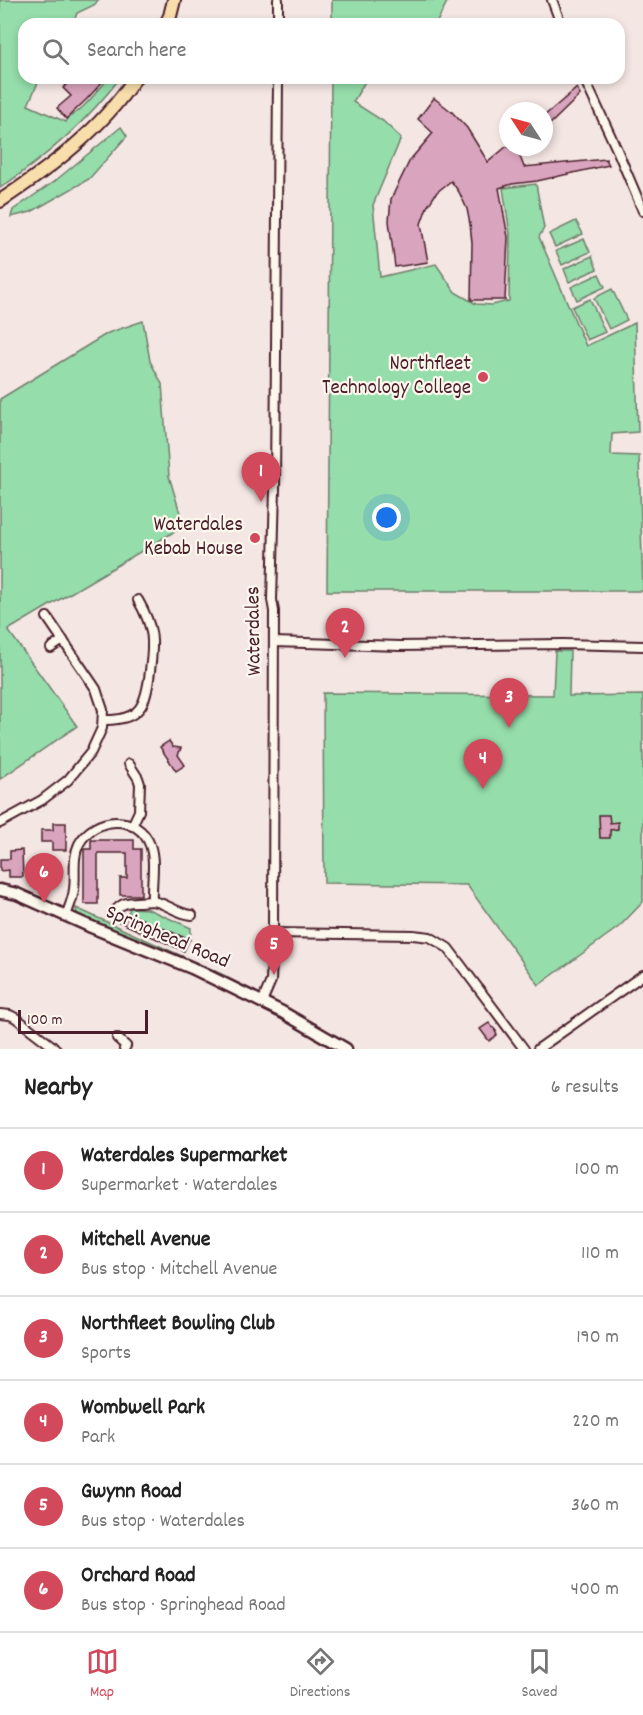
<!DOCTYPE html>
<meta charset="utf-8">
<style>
:root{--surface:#fff;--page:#f6f6f6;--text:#222;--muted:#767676;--line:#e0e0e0;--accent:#d1495b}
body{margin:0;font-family:Dekko,sans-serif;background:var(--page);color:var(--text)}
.compass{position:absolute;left:499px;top:102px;width:54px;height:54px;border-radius:50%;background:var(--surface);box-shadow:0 3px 9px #0003;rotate:306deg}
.scale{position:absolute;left:18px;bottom:15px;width:130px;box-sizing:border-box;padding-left:6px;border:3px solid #4a1f2b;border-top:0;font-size:16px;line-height:21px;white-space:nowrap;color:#4a1f2b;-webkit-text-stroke:4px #fbf7ec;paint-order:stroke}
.you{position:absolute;left:387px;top:518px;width:21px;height:21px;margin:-15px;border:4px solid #fff;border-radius:50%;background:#1a73e8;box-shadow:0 0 0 9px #1a73e833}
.badge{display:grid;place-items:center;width:39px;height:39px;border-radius:50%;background:var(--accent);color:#fff;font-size:20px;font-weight:700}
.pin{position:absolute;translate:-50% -50px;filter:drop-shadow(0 2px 3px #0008)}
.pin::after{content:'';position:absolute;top:32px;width:21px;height:18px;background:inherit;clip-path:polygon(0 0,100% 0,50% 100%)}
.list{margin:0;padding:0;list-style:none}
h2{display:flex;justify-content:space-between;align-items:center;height:78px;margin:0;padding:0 24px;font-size:26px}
h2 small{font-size:20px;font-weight:400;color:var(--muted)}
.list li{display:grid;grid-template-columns:39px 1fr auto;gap:18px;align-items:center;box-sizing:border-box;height:84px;padding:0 24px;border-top:2px solid var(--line)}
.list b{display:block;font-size:22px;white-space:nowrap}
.list p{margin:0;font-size:20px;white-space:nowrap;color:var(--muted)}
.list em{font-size:20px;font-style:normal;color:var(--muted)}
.icon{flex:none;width:33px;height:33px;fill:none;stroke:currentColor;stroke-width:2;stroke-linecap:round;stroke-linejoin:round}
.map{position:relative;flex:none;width:643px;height:1049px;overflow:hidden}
.search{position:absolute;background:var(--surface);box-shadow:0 3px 9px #0003;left:18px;right:18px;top:18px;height:66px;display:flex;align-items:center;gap:15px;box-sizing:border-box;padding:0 21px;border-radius:18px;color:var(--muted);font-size:22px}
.sheet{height:582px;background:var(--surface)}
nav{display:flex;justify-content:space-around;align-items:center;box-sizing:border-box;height:84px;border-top:2px solid var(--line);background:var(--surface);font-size:16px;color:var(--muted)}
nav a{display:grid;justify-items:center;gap:3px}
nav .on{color:var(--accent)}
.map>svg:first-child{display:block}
.green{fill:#95ddab;stroke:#707e6b;stroke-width:1.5}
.building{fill:#d9a4bd;stroke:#4a1f2b;stroke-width:1.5}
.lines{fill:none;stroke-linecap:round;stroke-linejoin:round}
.minor-casing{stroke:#4a1f2b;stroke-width:12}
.secondary-casing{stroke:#4a1f2b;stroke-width:15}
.primary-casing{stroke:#4a1f2b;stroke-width:16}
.minor{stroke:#fbf7ec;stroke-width:8}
.secondary{stroke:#fbf7ec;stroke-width:10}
.primary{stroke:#f8deab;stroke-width:12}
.poi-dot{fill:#d1495b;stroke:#fbf7ec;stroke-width:2}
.labels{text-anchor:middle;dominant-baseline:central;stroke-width:4.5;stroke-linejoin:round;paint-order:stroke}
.poi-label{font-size:21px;fill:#4a1f2b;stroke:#fbf7ec;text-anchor:end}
.street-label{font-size:21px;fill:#4a1f2b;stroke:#fbf7ec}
</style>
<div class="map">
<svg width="643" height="1049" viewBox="0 0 643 1049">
<rect width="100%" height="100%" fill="#f4e6e3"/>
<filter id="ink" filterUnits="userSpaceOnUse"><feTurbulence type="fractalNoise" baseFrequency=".0167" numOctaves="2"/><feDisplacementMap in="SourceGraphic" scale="12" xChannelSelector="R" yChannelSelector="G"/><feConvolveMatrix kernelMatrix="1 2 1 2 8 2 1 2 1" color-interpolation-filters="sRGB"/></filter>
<g filter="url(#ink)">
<g class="green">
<path d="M0 0H99L94 5 77 13 73 24H24V78H40L28 105 66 122 67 118C81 113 98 90 109 78H120C87 121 45 158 0 188Z"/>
<polygon points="332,0 448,0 436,24 332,24"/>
<polygon points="331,78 367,78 353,102 383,121 401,138 373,205 380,277 436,264 455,292 476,304 492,305 509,301 510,234 503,188 536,184 544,228 539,237 586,346 635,323 638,432 612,434 611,455 639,456 643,591 327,591"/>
<polygon points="121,127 127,136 89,179 31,212 11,217 13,210 55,181"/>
<polygon points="576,221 583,234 555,247 549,234"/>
<polygon points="584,239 590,252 562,265 556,251"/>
<polygon points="592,256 597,269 569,282 564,269"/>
<polygon points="599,274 605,287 577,300 571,287"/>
<polygon points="612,289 627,320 609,329 594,298"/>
<polygon points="590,299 605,332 587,340 572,307"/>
<polygon points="143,321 150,361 162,384 169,476 184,526 8,630 77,726 0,779 0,399 108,333"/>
<polygon points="555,651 570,651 569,696 643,695 643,902 620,926 539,985 467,885 324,883 323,693 553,695"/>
<polygon points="76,908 226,976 226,978 80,917 77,914"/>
<polygon points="130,908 148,909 191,928 190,940 128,913"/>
</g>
<g class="building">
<polygon points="73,78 106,78 87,99 66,119 57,108 71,96 63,88"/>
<polygon points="577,88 580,95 544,130 544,116"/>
<polygon points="434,98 452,112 467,128 488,162 506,147 526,147 519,154 524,167 606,159 609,165 537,181 512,184 499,188 508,237 505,300 471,300 472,243 470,224 467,209 459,192 451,181 437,192 427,207 421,224 428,262 395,267 389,221 391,199 410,160 433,133 418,119"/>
<polygon points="169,741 173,747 181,748 178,755 185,765 176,771 160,747"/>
<polygon points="599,815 609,815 610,823 618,822 618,829 610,830 610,838 600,838"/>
<polygon points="53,823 66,823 66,850 52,850 52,842 41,842 41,830 53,830"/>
<polygon points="91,840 134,840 134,849 141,849 141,895 120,895 120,878 127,878 127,853 98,853 98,904 84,904 84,849 91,849"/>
<polygon points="22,850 23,877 9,877 9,870 0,871 0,859 10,859 10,851"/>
<polygon points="110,909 111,914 114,916 121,913 127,916 128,913 189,940 184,951 106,916"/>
<polygon points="489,1023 496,1031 495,1031 497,1035 489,1041 480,1029"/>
</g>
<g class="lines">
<g class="minor-casing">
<g id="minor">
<polyline points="278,0 278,24"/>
<polyline points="552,0 561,24"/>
<polyline points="584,78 618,152 643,211"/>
<polyline points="274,642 400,646 563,644 643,646"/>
<polyline points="51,648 63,640"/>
<path d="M103 720C141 721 146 705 150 671 154 640 154 628 138 600"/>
<polyline points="129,764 138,778 140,784 139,811 132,826"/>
<polyline points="0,823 42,800 68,780 91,752 102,728 103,710 96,689 47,617"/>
<path d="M116 910C122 903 128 902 137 902 142 902 147 901 152 901 165 902 177 914 192 915"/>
<path d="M66 916C69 907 73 899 74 889 76 874 72 858 79 844 94 816 138 813 150 845 156 862 151 883 152 901"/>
<polyline points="273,933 413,935 430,937 448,948 524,1049"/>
<polyline points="262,1002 271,981 273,933 274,611 272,600 275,488 278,78"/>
<polyline points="0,1014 10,1015 16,1018 56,1049"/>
<polyline points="117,1038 126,1046 124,1049"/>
<polyline points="538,1049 643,975"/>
</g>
</g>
<g class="secondary-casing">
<polyline id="secondary" points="0,890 17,894 89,926 192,968 282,1012 346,1049"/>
</g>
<g class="primary-casing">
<g id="primary">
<polyline points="166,24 170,16 174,0"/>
<path d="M0 201C50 168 102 129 135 78"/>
</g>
</g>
<use href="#minor" class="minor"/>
<use href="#secondary" class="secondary"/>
<use href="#primary" class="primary"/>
</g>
</g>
<g class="poi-dot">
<circle cx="483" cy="377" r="6"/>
<circle cx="255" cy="538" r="6"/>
</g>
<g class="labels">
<g class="poi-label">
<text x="471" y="365">Northfleet<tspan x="471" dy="24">Technology College</tspan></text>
<text x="243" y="526">Waterdales<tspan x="243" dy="24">Kebab House</tspan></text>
</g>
<g class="street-label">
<text transform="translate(255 631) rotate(-91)">Waterdales</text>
<text transform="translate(167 938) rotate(23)">Springhead Road</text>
</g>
</g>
</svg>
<svg class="compass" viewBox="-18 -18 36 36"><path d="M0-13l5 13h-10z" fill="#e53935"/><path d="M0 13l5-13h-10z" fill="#767676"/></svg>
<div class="scale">100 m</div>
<div class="you"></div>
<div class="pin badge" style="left:261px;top:502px">1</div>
<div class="pin badge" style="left:345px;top:658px">2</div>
<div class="pin badge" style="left:509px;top:728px">3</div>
<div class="pin badge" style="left:483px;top:789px">4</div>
<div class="pin badge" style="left:274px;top:975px">5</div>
<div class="pin badge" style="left:44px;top:903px">6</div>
<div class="search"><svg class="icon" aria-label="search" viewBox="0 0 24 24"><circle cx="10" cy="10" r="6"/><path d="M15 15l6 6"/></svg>Search here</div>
</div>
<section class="sheet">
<h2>Nearby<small>6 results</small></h2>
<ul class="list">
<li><span class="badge">1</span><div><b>Waterdales Supermarket</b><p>Supermarket · Waterdales</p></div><em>100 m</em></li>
<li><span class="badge">2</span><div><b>Mitchell Avenue</b><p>Bus stop · Mitchell Avenue</p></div><em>110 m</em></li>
<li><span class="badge">3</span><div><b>Northfleet Bowling Club</b><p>Sports</p></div><em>190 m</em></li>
<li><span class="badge">4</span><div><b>Wombwell Park</b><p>Park</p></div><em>220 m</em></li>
<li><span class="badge">5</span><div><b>Gwynn Road</b><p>Bus stop · Waterdales</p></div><em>360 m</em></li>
<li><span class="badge">6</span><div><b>Orchard Road</b><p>Bus stop · Springhead Road</p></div><em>400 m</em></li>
</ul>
</section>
<nav>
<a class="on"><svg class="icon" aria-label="map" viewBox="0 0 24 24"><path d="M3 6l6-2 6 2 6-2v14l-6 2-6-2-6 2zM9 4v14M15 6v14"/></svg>Map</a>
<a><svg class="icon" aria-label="directions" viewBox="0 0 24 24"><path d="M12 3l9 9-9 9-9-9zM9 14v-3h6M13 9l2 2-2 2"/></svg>Directions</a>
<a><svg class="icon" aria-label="saved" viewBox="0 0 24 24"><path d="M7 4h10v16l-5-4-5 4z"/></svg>Saved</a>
</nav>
